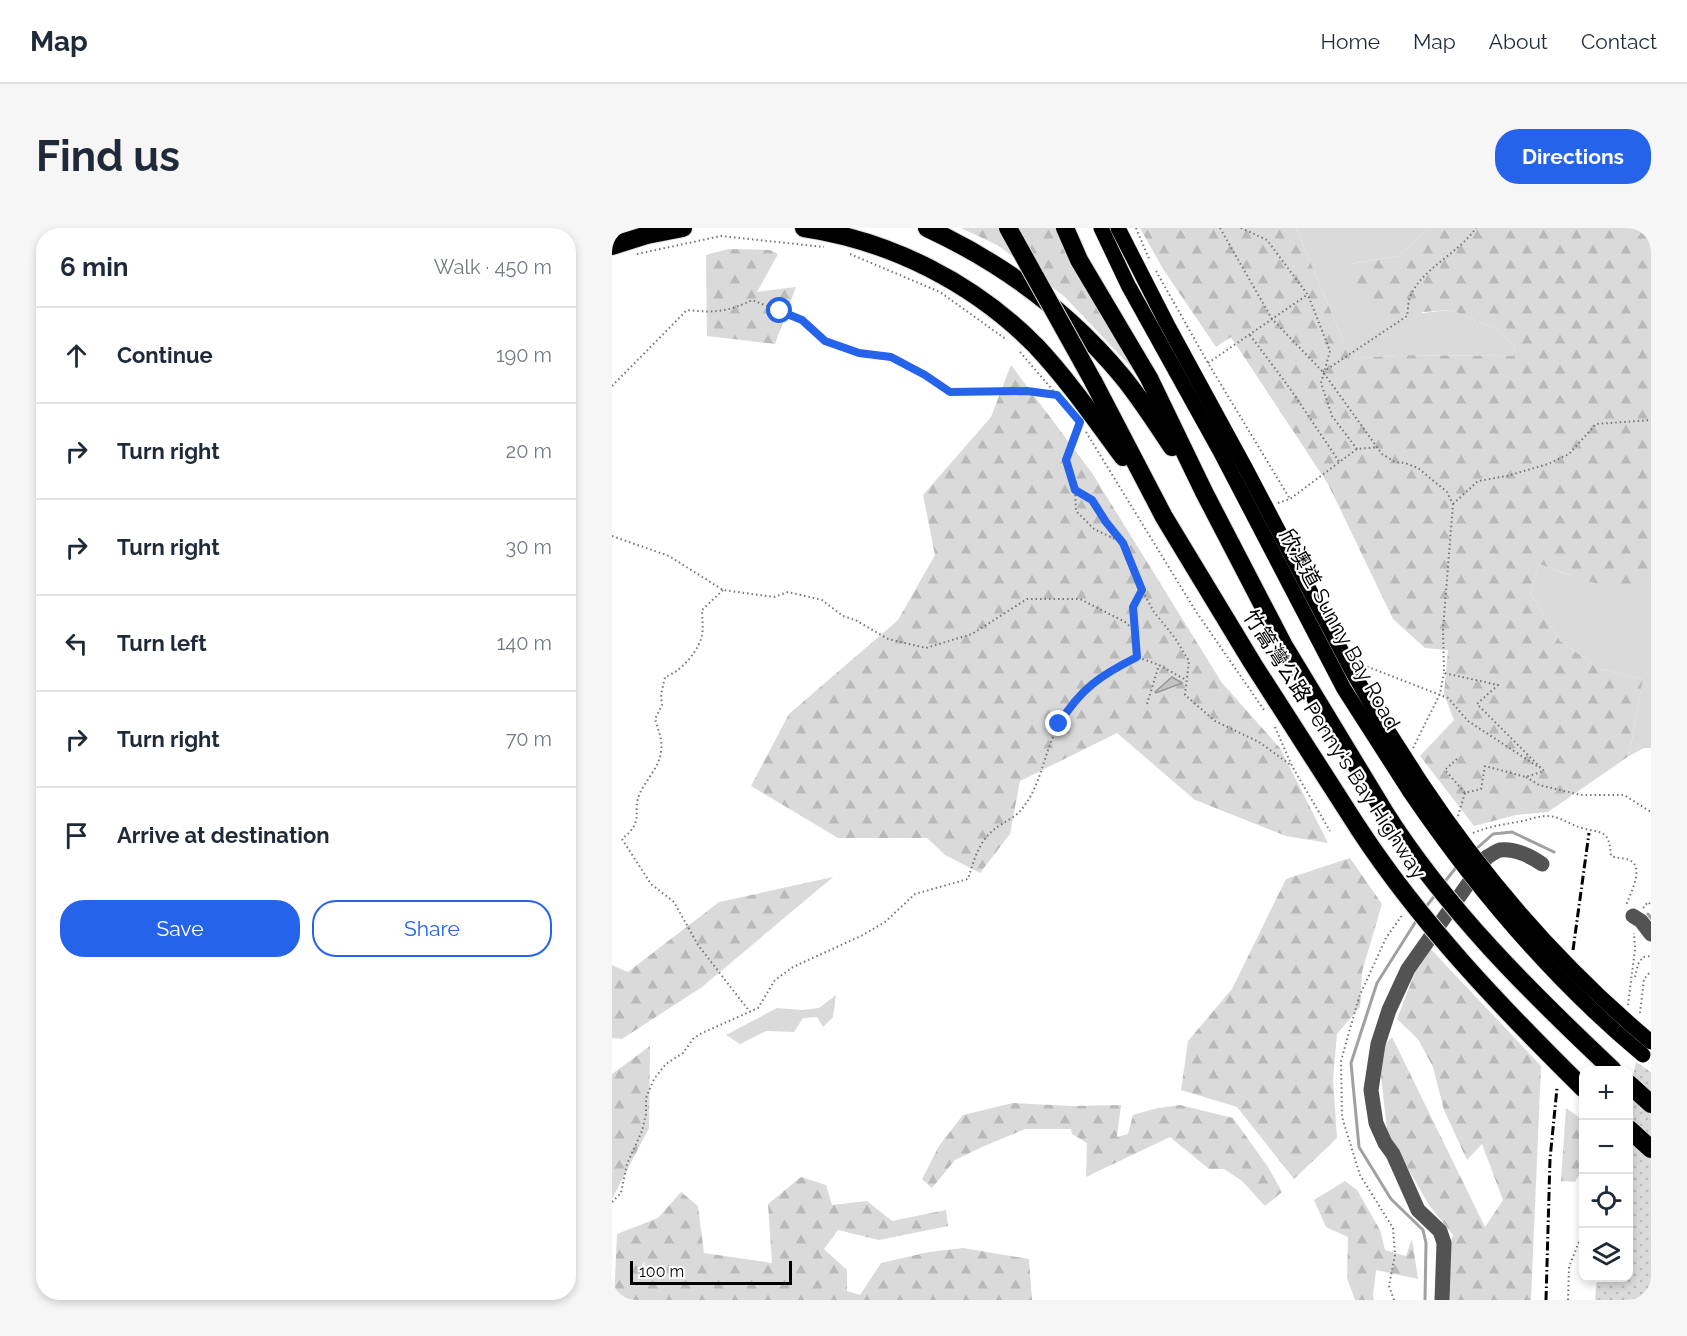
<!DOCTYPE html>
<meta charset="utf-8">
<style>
:root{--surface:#fff;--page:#f6f6f7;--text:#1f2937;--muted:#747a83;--line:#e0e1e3;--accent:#2563eb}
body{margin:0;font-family:Raleway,"Noto Sans TC",sans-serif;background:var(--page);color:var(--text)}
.controls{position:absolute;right:18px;bottom:18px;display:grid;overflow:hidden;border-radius:12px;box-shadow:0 3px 9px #0003}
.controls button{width:54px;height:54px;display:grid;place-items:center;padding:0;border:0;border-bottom:2px solid var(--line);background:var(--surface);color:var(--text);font:30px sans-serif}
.scale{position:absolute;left:18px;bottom:15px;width:162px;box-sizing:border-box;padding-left:6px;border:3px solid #000;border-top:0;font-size:16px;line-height:21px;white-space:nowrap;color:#000;-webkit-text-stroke:4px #fff;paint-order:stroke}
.stop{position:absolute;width:18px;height:18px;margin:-14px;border:4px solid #2563eb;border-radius:50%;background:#fff}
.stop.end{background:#2563eb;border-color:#fff;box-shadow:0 2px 6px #0008}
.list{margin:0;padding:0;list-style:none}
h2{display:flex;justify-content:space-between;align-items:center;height:78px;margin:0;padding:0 24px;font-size:26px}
h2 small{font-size:20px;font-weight:400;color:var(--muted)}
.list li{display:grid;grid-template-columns:39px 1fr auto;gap:18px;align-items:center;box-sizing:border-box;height:96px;padding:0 24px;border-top:2px solid var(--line)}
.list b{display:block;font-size:22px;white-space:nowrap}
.list em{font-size:20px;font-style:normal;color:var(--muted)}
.actions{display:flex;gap:12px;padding:18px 24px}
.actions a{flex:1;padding:14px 0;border:2px solid var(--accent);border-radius:24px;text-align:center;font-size:21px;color:var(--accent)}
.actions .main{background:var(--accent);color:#fff}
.icon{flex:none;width:33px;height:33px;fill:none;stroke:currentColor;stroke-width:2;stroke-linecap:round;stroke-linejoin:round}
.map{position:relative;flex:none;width:1039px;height:1072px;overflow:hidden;border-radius:24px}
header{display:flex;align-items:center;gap:36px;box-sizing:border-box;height:84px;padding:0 30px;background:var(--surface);border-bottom:2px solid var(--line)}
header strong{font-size:28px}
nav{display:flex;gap:33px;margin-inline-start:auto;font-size:21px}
.intro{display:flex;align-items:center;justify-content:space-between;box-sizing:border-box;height:144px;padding:0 36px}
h1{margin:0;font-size:42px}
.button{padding:15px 27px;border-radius:24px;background:var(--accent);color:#fff;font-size:21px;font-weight:700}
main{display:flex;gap:36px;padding:0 36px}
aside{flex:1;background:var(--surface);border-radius:24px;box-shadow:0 3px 9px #0003}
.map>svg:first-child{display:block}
.grass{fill:#dadada}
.forest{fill:url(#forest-firs)}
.park{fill:url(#park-dots)}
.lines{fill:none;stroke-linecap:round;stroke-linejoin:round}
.stream{stroke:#a1a1a1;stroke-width:3}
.building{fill:#c3c3c3;stroke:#979797;stroke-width:1.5}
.major-casing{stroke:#dbdbdb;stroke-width:16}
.highway-casing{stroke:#dbdbdb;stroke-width:20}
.path{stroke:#757575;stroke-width:2;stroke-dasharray:1.5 3;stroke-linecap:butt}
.minor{stroke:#535353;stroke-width:15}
.major{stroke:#000;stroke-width:15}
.highway{stroke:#000;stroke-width:18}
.rail{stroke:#000;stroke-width:3;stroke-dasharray:9 3 1.5 3;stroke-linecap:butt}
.major-bridge-casing{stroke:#dbdbdb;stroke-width:16;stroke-linecap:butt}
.highway-bridge-casing{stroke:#dbdbdb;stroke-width:20;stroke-linecap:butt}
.major-bridge{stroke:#000;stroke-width:15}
.highway-bridge{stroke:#000;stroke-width:18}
.route{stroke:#2563eb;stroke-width:8}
.labels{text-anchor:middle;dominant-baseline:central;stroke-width:4.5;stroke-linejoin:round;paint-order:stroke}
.street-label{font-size:21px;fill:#000;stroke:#fff}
</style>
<header>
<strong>Map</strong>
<nav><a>Home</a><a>Map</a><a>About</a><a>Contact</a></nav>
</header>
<div class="intro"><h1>Find us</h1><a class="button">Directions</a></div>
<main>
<aside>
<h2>6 min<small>Walk · 450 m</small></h2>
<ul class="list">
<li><svg class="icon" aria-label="ahead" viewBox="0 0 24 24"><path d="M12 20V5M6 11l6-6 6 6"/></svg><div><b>Continue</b></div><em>190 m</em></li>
<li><svg class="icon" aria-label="right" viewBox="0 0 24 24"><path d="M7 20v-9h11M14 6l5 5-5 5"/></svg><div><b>Turn right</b></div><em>20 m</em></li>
<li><svg class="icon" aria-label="right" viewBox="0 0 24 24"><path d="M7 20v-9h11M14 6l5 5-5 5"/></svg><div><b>Turn right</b></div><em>30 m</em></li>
<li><svg class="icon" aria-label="left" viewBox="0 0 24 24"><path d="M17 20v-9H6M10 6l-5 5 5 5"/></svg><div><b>Turn left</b></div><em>140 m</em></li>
<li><svg class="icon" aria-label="right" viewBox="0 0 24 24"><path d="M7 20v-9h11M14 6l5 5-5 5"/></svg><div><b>Turn right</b></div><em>70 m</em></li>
<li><svg class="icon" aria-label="arrive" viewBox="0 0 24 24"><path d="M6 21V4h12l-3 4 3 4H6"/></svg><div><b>Arrive at destination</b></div></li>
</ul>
<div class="actions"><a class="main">Save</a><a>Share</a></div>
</aside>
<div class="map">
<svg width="1039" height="1072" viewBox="0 0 1039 1072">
<defs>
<pattern id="forest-firs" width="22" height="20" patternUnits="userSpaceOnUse" patternTransform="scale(1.5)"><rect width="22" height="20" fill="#dadada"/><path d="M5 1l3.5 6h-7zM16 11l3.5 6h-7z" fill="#b9b9b9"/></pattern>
<pattern id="park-dots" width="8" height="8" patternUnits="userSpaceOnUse" patternTransform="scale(1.5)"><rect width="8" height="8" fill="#dadada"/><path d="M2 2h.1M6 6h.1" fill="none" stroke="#b9b9b9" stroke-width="1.8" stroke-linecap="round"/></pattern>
</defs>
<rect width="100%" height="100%" fill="#fff"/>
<g class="grass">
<polygon points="684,0 817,0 786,28 738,36 811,85 838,82 881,99 903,118 901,128 785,127 739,131"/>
<path d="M927 336C963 348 1001 368 1039 353V520H1032L1017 528 1031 451 988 441 948 413 918 364Z"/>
<polygon points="224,767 221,789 211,799 205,789 191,790 182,804 154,803 128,816 114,807 165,780 190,782 207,780"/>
</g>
<g class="forest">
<polygon points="349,0 444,0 467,50 520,140 453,69 387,18"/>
<path d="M528 0H684L739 131 785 127 901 128 903 118 881 99 838 82 771 87 743 67 738 36 786 28 817 0H1039V353C1001 369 964 348 927 336L918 364 948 413 988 441 1031 451 1017 528 936 584 904 587 862 598 808 528 842 492 832 466 836 422 813 420 781 391 716 256 619 109 604 119 551 41Z"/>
<polygon points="116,21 158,22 166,26 145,64 184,59 163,116 95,108 94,27"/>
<polygon points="399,137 480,245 610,455 668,520 716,615 674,608 583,572 505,505 408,553 398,606 368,645 333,627 315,610 226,610 139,558 177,486 286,392 323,327 311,267 379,189"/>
<polygon points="738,630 770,676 750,744 748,779 725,806 721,851 725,910 682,951 625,879 569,862 576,813 620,761 674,651"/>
<polygon points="221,649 90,759 10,811 0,810 0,737 16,744 107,674"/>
<polygon points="814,716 929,838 919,1072 834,1072 835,1022 841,1007 817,977 794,937 776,911 769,848 771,819 780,809 873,999 891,972 870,916 855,932 832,882 821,839 806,811 785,791"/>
<polygon points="38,818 37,900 0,971 0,846"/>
<polygon points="401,875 460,878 509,877 505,909 516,906 521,887 546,880 568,877 621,890 656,939 670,964 653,978 630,953 612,941 597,941 558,909 474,949 475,915 460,906 459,901 413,901 370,919 343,932 320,960 310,951 327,918 351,887"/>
<polygon points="954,880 971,892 971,941 963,954 949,953"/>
<polygon points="189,949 214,957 220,977 255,973 280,993 334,982 336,998 267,1012 226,1002 212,1021 235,1042 235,1063 248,1067 269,1035 317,1024 351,1020 417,1031 420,1072 2,1072 5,1006 46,990 69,964 86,978 92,1025 160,1035 156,976"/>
<polygon points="733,953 745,962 768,1002 773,1022 794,1028 800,1011 806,1051 764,1042 761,1067 762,1072 743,1072 735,1050 736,1009 714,999 702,972"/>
</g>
<polygon class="park" points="1024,834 1039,844 1039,1072 983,1072 985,1050 1017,1050 1017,868"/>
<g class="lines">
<g class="stream">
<polyline points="864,621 881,606 900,604 942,624"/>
<polyline points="831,656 846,637"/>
<polyline points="813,680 824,666"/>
<polyline points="1036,686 1039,690"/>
<polyline points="806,690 765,755 739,835 747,919 779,971 811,1002 814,1015 813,1072"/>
</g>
</g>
<polygon class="building" points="560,449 570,455 544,465 543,464"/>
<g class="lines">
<g class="major-casing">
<g id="major">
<polyline points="489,0 516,57 608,223 732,461 798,564"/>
<polyline points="506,0 555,96 634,241 740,443 762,481 810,556"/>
</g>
</g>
<g class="highway-casing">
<g id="highway">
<path d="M192 0C279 13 362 55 424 118 456 152 483 191 511 229"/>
<path d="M315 0C390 35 457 84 510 148 528 170 544 195 560 219"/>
<polyline points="453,0 467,32 537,150 592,264 672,418 772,583"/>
<polyline points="0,18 35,7 71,0"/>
<polyline points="481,153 552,289 641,436 747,601"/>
<polyline points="1017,856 1039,876"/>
<polyline points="1017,901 1039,921"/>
</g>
</g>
<g class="path">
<polyline points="524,0 538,33"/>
<polyline points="608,0 660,91 711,144 770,226 783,234 793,235 806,240 835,264 841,276 831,401 832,445 886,457 865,476 932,543"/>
<polyline points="629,0 655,12 696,67 718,123 709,155 720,188 745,221"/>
<polyline points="25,26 109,8 212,19"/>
<polyline points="238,26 328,64 395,112"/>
<polyline points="544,43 596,135 678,271"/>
<polyline points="638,107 679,162 728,235"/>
<polyline points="408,124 451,174"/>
<polyline points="596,135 695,67"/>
<path d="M711 144 795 88C796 82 796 75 798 69 808 42 847 25 864 0"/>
<path d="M0 158 75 82C102 85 116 84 140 72L190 92 213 113 247 125 279 129 313 147 338 164 415 163 445 167"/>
<polyline points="468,194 454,232 463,262 464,283 482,301 511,315 530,362 542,384 563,410 577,433 573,467 603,493 647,514 680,538"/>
<polyline points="474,204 583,382 652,482"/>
<polyline points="463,262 480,272 494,294 510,314"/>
<polyline points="666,275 678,271 745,221 766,219"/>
<polyline points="841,276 866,253 895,248 936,236 957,226 984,196 1039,192"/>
<polyline points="0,308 57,328 111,362 162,369 176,364 210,372 231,388 243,392 276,411 314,420 360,406 415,371 468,371 513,394 522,402"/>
<path d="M111 362 90 382C90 390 92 403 89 411 84 426 68 444 53 449L49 467 50 477 43 491C46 502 51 512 49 523 48 538 34 552 28 565 19 585 34 592 10 611L39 656 62 674 86 717 138 784"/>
<polyline points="525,429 521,379 530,362"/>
<polyline points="751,437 836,470 856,493 928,540"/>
<polyline points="535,476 547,437"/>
<polyline points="663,499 680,538 718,603"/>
<polyline points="801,520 828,466 832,445"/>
<polyline points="845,531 833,542 853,565 869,561 873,538 914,549 932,543"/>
<polyline points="914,549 927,557 969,567 1012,567 1039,584"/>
<polyline points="846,588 853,565"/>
<path d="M861 605C878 598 894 596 911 593 919 591 927 588 934 588 948 588 958 597 970 600 991 606 997 601 999 628 1004 630 1009 630 1014 631 1036 636 1017 667 1014 678"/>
<polyline points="1031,680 1036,674 1039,677"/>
<polyline points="1023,749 1026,736 1031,729 1039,728"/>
<polyline points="1016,777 1023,721 1022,705"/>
<polyline points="1028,785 1032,751 1039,743"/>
<path d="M0 974 9 965 15 936 30 903 34 886V870L42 851 54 836 71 825 81 811 88 806 146 780 163 752 181 739 251 707 273 694 303 666 356 651C362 632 367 612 384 600 392 594 404 589 410 581 426 561 430 537 439 514 456 470 485 449 525 429L547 437 574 452"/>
<polyline points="782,1072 777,1058 783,1027 781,1000 748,947 730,889 729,833 747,769 774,710 791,686"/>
<polyline points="956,1072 957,1039 972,1001"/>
</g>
<g class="minor">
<polyline points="1021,688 1029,693 1039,706"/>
<path d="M830 1072 832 1015 828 1003 806 982 781 926 773 915 764 895 759 862 766 816 777 782 796 741 875 629C879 627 884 623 888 622 902 620 919 628 930 636"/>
</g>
<use href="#major" class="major"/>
<use href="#highway" class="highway"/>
<g class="rail">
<polyline points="961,722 977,605"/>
<polyline points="934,1072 938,931 945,860"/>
</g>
<g class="major-bridge-casing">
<g id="major-bridge">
<path d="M810 556C873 651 951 740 1039 814"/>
<path d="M798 564C864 661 941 752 1031 827"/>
</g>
</g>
<g class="highway-bridge-casing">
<g id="highway-bridge">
<polyline points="396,0 481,153"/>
<path d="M772 583C834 681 917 763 1001 842"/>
<path d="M747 601C810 697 890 780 972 861"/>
</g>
</g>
<use href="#major-bridge" class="major-bridge"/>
<use href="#highway-bridge" class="highway-bridge"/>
</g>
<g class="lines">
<path class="route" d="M168 83 190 92 213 113 247 125 279 129 313 147 338 164 415 163 445 167 468 194 454 232 463 262 480 272 494 294 511 315 530 362 521 379 525 429C489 447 468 461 447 496"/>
</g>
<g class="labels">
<g class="street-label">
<text transform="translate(728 401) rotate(61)">欣澳道 Sunny Bay Road</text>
<text transform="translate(723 516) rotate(57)">竹篙灣公路 Penny's Bay Highway</text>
</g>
</g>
</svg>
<div class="controls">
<button>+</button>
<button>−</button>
<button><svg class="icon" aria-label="locate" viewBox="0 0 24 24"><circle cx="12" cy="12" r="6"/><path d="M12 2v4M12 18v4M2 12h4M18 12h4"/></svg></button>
<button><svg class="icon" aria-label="layers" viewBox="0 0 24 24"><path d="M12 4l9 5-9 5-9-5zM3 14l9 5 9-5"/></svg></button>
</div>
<div class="scale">100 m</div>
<div class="stop" style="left:168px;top:83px"></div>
<div class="stop end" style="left:447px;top:496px"></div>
</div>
</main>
